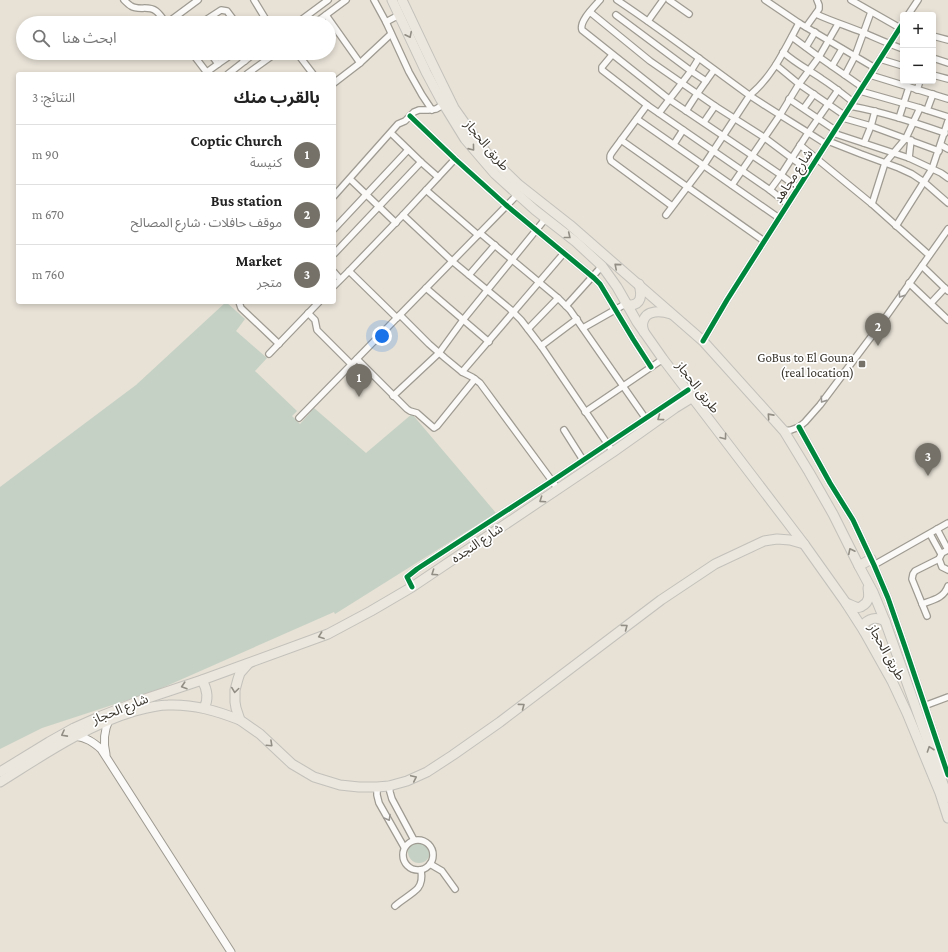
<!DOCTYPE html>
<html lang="ar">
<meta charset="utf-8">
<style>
:root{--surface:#fff;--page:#f6f6f6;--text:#222;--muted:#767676;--line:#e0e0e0;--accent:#757168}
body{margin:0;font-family:"Crimson Pro","Noto Sans Arabic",serif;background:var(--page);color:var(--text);direction:rtl}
.controls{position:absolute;right:12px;top:12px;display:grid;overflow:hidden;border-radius:4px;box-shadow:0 2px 6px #0003}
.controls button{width:36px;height:36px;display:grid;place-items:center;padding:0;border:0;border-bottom:1px solid var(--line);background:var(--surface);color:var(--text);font:20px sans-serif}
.you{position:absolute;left:382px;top:336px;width:14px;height:14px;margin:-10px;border:3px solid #fff;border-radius:50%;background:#1a73e8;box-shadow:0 0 0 6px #1a73e833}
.badge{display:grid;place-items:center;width:26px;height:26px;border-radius:50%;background:var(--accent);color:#fff;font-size:13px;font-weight:700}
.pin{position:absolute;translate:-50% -33px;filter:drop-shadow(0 1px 2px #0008)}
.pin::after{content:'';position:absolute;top:21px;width:14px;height:12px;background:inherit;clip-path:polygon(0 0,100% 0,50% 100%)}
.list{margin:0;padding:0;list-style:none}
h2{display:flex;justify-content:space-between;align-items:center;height:52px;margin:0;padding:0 16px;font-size:17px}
h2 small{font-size:13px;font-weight:400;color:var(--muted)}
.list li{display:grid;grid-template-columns:26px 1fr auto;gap:12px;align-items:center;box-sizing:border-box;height:60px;padding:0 16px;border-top:1px solid var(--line)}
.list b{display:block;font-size:15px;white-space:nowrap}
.list p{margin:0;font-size:13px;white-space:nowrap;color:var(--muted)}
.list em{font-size:13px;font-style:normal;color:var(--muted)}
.icon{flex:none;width:22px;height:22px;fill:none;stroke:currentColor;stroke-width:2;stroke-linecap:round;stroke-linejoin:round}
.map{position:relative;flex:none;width:948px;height:952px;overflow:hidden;direction:ltr}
.search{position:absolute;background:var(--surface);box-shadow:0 2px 6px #0003;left:16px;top:16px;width:320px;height:44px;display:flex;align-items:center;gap:10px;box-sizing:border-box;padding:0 14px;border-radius:22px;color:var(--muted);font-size:15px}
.panel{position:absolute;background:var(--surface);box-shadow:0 2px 6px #0003;left:16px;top:72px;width:320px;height:232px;border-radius:4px;direction:rtl}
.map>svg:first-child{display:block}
.green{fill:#c5d1c4}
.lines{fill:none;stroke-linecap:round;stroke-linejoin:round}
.minor-casing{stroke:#9f9b92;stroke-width:8}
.tertiary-casing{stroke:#9f9b92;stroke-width:9}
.primary-casing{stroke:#c3c1bb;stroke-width:11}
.minor{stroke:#fbfaf9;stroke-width:5.5}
.tertiary{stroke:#fbfaf9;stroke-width:7}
.primary{stroke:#ebe7de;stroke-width:9}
.cycleway-casing{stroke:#fff;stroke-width:8}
.cycleway{stroke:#00873e;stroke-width:5}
.oneway{stroke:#928e85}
.oneway2{stroke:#9a9792}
.poi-dot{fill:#757168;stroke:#fff;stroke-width:1.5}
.labels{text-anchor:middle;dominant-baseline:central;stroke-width:3.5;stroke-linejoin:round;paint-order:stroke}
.street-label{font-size:13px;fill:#38342c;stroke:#fff}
.poi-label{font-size:13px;fill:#38342c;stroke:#fff;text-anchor:end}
</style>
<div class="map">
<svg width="948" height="952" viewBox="0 0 948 952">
<rect width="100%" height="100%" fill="#e7e1d6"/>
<g class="green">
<polygon points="226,302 245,319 236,331 267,358 255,371 297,411 292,416 300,424 314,408 366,453 412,414 496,513 335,614 334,612 155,691 42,728 0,749 0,487 136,385"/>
<circle cx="419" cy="852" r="11"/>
</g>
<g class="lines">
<g class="minor-casing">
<g id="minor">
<path d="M124 0C126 2 129 5 131 6 139 11 148 5 156 11 160 14 163 19 166 23"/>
<polyline points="254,0 268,23"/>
<polyline points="374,0 386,22 409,72 422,95 432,110"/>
<path d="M600 0C594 7 579 21 582 30L670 100 781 175 798 188"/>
<path d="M617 0C662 30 705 63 749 95 774 112 800 127 826 144"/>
<polyline points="669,0 689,14"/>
<polyline points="765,0 799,23 875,68"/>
<polyline points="851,0 900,28 903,29"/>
<polyline points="590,12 650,61 715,106 765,138 809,171"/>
<path d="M816 14C831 21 847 26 862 32 876 38 889 44 903 49"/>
<polyline points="326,15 360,63"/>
<polyline points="616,15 691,71 699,58"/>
<polyline points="908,15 918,0"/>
<polyline points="648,21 663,0"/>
<polyline points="386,22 399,15"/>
<polyline points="167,23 198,0"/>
<polyline points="201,23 221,10 227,11 236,23"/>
<polyline points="297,23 328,0"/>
<polyline points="315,23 346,0"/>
<polyline points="806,27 819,9 819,5 817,0"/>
<polyline points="933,36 948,40"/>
<polyline points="792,37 819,57 862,87"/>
<polyline points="806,47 815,32"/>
<path d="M783 52C795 63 809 70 822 79 833 86 843 94 853 102"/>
<polyline points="192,53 208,74"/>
<polyline points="210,53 218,64"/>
<polyline points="237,53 245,61"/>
<polyline points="297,53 313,74"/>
<polyline points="612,55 602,67 602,70 647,105 770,190 788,204"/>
<polyline points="933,58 948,63"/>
<polyline points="880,59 903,66"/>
<polyline points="776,65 799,84 844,115"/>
<polyline points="832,66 842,49"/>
<polyline points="207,72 218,64 234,53"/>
<polyline points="228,74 255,53"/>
<polyline points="247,74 276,53"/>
<polyline points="845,75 855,56 871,12"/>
<polyline points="870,75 948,99"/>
<polyline points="933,75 948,79"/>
<polyline points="334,83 360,63 391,34"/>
<polyline points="917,90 920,81"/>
<polyline points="860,91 920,108 948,117"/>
<polyline points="789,99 835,130"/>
<path d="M647 105 613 151C610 155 609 157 611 161L672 206"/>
<path d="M850 106C883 112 913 122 945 133"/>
<polyline points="804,108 814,94"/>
<polyline points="927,110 933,94"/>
<polyline points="686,111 697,94 714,70"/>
<polyline points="659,113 691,71 706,81"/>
<polyline points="410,116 455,159 506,205 594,278 600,284 633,339 651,367"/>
<polyline points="843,118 871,126 939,151"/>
<polyline points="899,118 909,87"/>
<polyline points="637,119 779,218"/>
<polyline points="704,122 715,106"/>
<polyline points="391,133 421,162 438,177"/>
<polyline points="833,133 909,158 941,173 948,178"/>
<polyline points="621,140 764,241"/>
<polyline points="828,141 861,154 899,168 912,174 924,182 948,203"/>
<polyline points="864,143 871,126 875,111"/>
<polyline points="674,144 683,130"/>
<polyline points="800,145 872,204 929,255"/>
<polyline points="941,145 948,149"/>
<polyline points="909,158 911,140"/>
<polyline points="350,179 396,223"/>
<polyline points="732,185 780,115 799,84 819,57 838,24"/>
<polyline points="426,190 478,235"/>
<polyline points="770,190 781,175 808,133 838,90"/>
<polyline points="334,196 398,124 405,121 414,112 419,110 428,110 436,109 443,105"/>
<polyline points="872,204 885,163 906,138 920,108"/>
<polyline points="403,215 452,261 510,309 521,320 541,346 613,452"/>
<path d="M666 215 704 165 750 95C773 76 785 49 799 23"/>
<polyline points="896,226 932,169 948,121"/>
<polyline points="334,229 408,150"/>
<polyline points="480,233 558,298 570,310 646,419"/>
<polyline points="334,254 421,162"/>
<polyline points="922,266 948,291"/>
<polyline points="349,271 397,318"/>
<polyline points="334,272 340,279"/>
<polyline points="469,275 495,245"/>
<polyline points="909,283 948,320"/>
<polyline points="334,286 349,271 403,215 455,159"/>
<polyline points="426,288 489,342"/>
<polyline points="239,302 241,308 279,344"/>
<polyline points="931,303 945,288"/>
<polyline points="566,306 602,266"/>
<polyline points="308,313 315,320 317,330 352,365"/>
<polyline points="400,315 429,344 445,358 462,372 472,377 480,383 558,489"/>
<polyline points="583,328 627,303"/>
<polyline points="528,329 558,298"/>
<polyline points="703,341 727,300 903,23"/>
<polyline points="541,346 577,319"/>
<polyline points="269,354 319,302"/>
<polyline points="357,359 407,409 410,411 417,413 434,428 437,426 475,379"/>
<polyline points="462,372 564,253"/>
<polyline points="393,396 439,353 463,320 546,218"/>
<polyline points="585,412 663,359"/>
<polyline points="299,418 518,194"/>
<polyline points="799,427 830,483 853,520 874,565 888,598 905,647 948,775"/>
<polyline points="564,430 583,460"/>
<polyline points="784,431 791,430 799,427 805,422 820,405 883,321 948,229"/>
<polyline points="937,529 948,550"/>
<polyline points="930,534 941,554"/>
<polyline points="948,550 942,553 939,559 942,567 948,570"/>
<polyline points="874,565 948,523"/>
<polyline points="412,587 407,577 417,569 552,481 688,390"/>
<path d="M922 604C933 600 944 598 948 586"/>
<polyline points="927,616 912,579 913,574 915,571 939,559"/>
<polyline points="924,706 948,697"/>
<polyline points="389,786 390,792 392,799 414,840"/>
<polyline points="377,787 377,795 379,803 404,847"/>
<circle cx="418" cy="855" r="15"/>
<polyline points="430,864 442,871 455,889"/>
<path d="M395 906C400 901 414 893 418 888 422 883 422 876 421 870"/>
</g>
</g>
<g class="tertiary-casing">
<g id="tertiary">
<path d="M76 736C87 738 93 742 101 749L231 952"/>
<path d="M106 754C103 742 104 731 109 720"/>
</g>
</g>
<g class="primary-casing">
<g id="primary">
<polyline points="392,0 426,72 441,100 465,139 495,174 535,210 576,242 602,266 617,287 637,322 663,359 804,544 846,603 864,631 892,681 907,713 940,793 948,818"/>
<polyline points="402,0 430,59 454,108 478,142 491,158 518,184 570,225 703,341 784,431 809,472 833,514 859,566 873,592 885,621 948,798"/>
<path d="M628 305C642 306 642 295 639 284"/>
<path d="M644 332C643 329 642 325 643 322 646 309 662 311 671 314"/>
<polyline points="859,566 871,559"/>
<path d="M846 603C849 604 853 606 856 607 858 608 861 607 862 606 870 602 869 595 868 588"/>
<path d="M864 631V624C871 617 877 617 885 621"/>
<polyline points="248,664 240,673 238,679 235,690 235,702 236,708 240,720 260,734 292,764 314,777 340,785 359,787 377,787 389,786 407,781 427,772 453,755 500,722 661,600 715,564 764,541 777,539 790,540 804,544"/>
<path d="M202 680C207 689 209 699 204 708"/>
<polyline points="0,772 49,742 74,728 101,716 142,700 202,680 328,634 371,611 412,587 558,489 613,452 675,408 693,397"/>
<path d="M0 782C43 755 87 725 135 711 146 708 157 705 168 705 194 704 217 711 240 720"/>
</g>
</g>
<use href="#minor" class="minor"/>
<use href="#tertiary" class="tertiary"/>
<use href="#primary" class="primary"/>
<g class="cycleway-casing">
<g id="cycleway">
<polyline points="410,116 455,159 506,205 594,278 600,284 633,339 651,367"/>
<polyline points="703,341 727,300 903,23"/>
<polyline points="799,427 830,483 853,520 874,565 888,598 905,647 948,775"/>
<polyline points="412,587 407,577 417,569 552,481 688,390"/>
</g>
</g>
<use href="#cycleway" class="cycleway"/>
</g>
<defs><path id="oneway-chevron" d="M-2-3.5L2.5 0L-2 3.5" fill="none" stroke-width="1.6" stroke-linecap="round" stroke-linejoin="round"/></defs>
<g class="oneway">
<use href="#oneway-chevron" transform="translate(409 35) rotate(64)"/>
<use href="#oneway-chevron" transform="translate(472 148) rotate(51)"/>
<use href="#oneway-chevron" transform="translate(568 236) rotate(39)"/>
<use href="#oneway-chevron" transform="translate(617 266) rotate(-139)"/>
<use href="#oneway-chevron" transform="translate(770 416) rotate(-132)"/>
<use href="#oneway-chevron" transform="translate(660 418) rotate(144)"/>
<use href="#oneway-chevron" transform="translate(724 437) rotate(53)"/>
<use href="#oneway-chevron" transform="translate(542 500) rotate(146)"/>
<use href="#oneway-chevron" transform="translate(851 551) rotate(-116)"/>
<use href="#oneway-chevron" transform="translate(434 573) rotate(146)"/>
<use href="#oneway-chevron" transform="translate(625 627) rotate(-37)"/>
<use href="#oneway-chevron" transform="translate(321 636) rotate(160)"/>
<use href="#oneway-chevron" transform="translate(184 686) rotate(162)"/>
<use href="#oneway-chevron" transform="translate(235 690) rotate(98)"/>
<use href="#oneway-chevron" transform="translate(522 706) rotate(-37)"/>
<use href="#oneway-chevron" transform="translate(64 734) rotate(152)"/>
<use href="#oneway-chevron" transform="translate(270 744) rotate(43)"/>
<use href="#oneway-chevron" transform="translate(930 749) rotate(-109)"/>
<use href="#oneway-chevron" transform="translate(414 778) rotate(-25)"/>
</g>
<g class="oneway2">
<use href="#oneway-chevron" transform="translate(901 295) rotate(125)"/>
<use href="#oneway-chevron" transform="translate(823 400) rotate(125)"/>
<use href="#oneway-chevron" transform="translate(388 818) rotate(60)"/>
</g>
<rect class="poi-dot" x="858" y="360" width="8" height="8" rx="2"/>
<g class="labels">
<g class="street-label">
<text transform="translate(487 145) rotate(50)">طريق الحجاز</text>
<text transform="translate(793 176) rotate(-57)">شارع مجاهد</text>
<text transform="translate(698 387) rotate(52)">طريق الحجاز</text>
<text transform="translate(477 543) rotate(-34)">شارع النجده</text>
<text transform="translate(887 652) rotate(61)">طريق الحجاز</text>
<text transform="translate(120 709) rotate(-22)">شارع الحجاز</text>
</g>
<g class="poi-label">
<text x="854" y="357">GoBus to El Gouna<tspan x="854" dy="15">(real location)</tspan></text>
</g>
</g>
</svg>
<div class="controls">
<button>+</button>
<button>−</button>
</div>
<div class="you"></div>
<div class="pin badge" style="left:359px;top:397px">1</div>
<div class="pin badge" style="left:878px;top:346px">2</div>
<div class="pin badge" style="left:928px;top:476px">3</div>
<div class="search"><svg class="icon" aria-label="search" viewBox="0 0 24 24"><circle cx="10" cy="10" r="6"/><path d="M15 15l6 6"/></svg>ابحث هنا</div>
<section class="panel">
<h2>بالقرب منك<small>النتائج: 3</small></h2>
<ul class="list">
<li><span class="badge">1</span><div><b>Coptic Church</b><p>كنيسة</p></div><em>90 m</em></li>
<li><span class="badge">2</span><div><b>Bus station</b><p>موقف حافلات · شارع المصالح</p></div><em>670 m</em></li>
<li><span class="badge">3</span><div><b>Market</b><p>متجر</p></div><em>760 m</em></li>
</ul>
</section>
</div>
